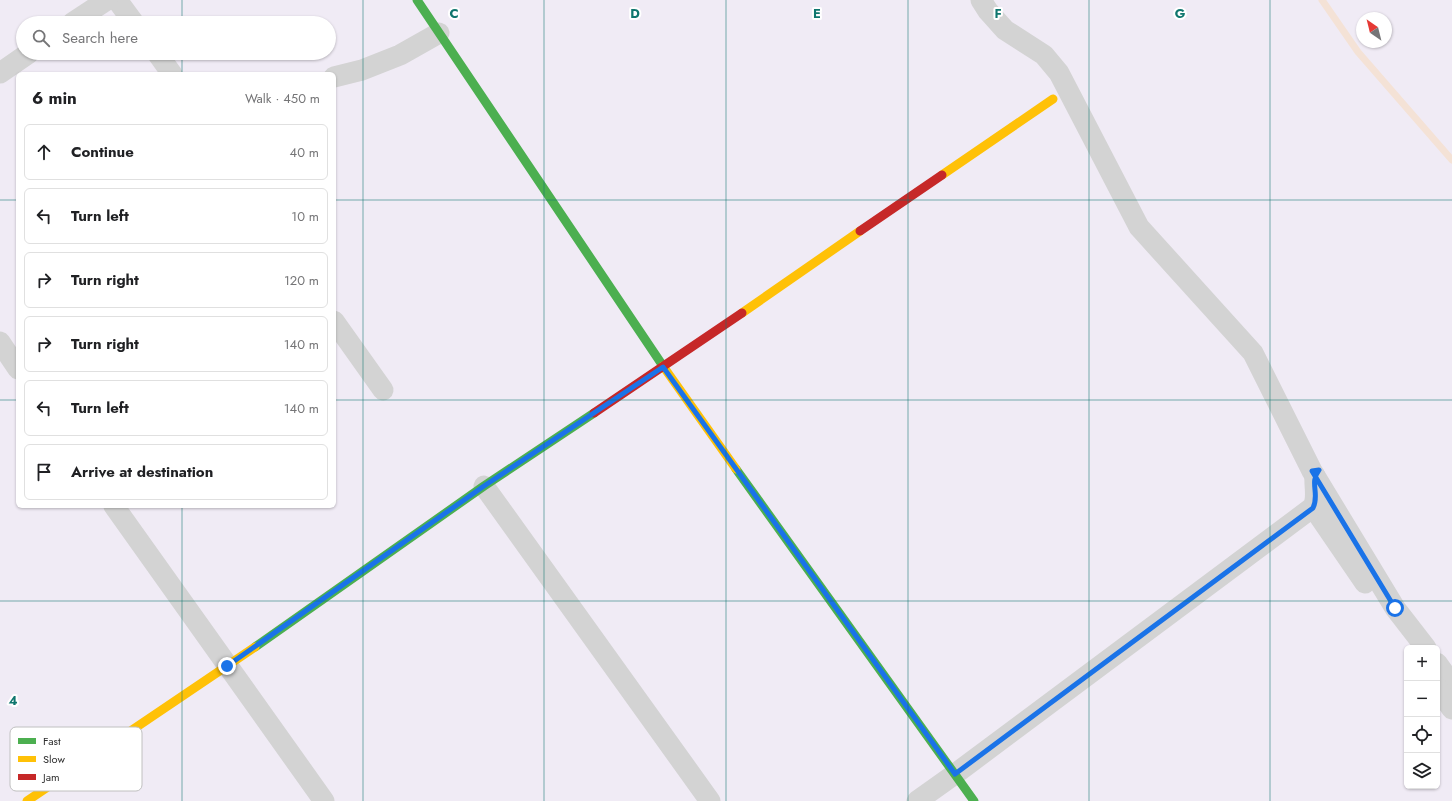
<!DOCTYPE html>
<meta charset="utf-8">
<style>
:root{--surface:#fff;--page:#f2f2f2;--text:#202124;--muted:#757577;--line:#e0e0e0}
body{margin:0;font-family:Jost,sans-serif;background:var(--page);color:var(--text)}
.controls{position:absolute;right:12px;bottom:12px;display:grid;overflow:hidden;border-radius:6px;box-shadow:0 1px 3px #0004}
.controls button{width:36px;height:36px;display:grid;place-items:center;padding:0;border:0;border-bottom:1px solid var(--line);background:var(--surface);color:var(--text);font:20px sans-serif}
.compass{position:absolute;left:1356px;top:12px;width:36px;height:36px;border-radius:50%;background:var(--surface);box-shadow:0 1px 3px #0004;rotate:325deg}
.stop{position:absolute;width:12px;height:12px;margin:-9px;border:3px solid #1a73e8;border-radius:50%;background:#fff}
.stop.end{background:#1a73e8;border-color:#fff;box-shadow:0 1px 4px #0008}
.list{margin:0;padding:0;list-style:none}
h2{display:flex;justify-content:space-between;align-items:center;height:52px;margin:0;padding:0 16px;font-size:17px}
h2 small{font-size:13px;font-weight:400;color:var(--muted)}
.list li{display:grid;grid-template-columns:26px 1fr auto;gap:12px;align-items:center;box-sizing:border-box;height:56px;margin:0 8px 8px;padding:0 8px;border:1px solid var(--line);border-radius:6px}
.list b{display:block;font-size:15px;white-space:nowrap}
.list em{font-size:13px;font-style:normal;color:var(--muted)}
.icon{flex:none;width:22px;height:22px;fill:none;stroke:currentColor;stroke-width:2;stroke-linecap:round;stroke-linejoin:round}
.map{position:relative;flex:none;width:1452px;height:801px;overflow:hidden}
.search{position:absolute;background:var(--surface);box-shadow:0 1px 3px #0004;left:16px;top:16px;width:320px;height:44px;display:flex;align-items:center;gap:10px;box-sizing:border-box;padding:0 14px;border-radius:22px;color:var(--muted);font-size:15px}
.panel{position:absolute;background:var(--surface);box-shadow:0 1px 3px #0004;left:16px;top:72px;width:320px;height:436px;border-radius:6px}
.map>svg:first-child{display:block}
.grass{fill:#f0ebf5;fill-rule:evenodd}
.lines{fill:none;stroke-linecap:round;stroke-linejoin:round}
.stream{stroke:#f4e2d6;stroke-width:7}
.street{stroke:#d3d3d3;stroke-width:21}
.fast{stroke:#4caf50;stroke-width:9}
.slow{stroke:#ffc107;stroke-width:9}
.jam{stroke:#c62828;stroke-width:9}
.route{stroke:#1a73e8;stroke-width:5}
.grid{fill:none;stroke:#0f766e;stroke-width:1;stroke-opacity:0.55}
.key{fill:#fff;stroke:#c0c0c0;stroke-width:1}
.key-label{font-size:11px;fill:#2e2e2e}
.grid-label{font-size:13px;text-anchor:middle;font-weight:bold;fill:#0f766e;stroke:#fff;stroke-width:4;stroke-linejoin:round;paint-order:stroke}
</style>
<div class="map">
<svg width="1452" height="801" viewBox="0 0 1452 801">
<rect width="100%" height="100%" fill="#fff"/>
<path class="grass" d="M0 0H1452V801H0ZM1362 18H1386V42H1362ZM23 23H329V53H23ZM18 74H334V506H18ZM1407 648H1437V786H1407Z"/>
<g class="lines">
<polyline class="stream" points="1322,0 1358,52 1452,160"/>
<g class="street">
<polyline points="117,0 134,23"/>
<polyline points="981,0 988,11 1005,30 1044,55 1059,73 1139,227 1253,353 1312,471 1395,608 1426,648"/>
<polyline points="72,23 107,0"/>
<polyline points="157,53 172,74"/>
<polyline points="0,73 29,53"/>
<polyline points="334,77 362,70 400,55 439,33"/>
<polyline points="334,321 383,390"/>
<polyline points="0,342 18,369"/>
<polyline points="484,486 710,801"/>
<polyline points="114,506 324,801"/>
<polyline points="1313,507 1365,583"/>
<polyline points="1437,663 1452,684"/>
<polyline points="1437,687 1452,709"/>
<path d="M917 801 955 774 1313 507C1318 497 1314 487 1315 476"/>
</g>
<g class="fast">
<polyline points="417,0 663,366"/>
<polyline points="736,469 974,801"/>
<polyline points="255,647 484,486 594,413"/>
</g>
<g class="slow">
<polyline points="942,175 1053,99"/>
<polyline points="742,313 860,231"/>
<polyline points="663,366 736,469"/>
<polyline points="27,801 255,647"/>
</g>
<g class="jam">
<polyline points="860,231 942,175"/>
<polyline points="594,413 742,313"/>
</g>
</g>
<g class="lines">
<path class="route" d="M227 666 484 486 663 367 955 774 1313 508C1320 494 1309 483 1319 470L1312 471 1395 608"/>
</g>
<path class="grid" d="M182 0V23M363 0V801M544 0V801M726 0V801M908 0V801M1089 0V801M1270 0V801M182 53V74M0 200H18M334 200H1452M0 400H18M334 400H1452M182 506V801M0 601H1452"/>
<rect x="10" y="727" width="132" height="64" rx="6" class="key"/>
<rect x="18" y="738" width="18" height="6" fill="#4caf50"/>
<rect x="18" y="756" width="18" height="6" fill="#ffc107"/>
<rect x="18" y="774" width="18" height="6" fill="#c62828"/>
<g class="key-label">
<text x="43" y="745">Fast</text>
<text x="43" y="763">Slow</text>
<text x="43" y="781">Jam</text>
</g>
<g class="grid-label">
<text x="454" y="18">C</text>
<text x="635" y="18">D</text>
<text x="817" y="18">E</text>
<text x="998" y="18">F</text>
<text x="1180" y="18">G</text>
<text x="13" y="705">4</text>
</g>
</svg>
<div class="controls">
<button>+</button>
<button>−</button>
<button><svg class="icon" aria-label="locate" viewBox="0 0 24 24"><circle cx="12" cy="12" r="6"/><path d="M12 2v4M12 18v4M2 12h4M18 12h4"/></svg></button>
<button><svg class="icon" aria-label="layers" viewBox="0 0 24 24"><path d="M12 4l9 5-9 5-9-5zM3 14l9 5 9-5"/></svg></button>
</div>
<svg class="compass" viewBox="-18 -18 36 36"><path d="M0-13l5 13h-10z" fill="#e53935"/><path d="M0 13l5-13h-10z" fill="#757577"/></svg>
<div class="stop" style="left:1395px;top:608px"></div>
<div class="stop end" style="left:227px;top:666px"></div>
<div class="search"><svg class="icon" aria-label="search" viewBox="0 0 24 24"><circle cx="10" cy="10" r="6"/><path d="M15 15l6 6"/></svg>Search here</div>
<section class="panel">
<h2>6 min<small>Walk · 450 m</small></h2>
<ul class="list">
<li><svg class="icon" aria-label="ahead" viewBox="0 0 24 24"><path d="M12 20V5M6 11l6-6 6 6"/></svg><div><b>Continue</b></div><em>40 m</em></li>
<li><svg class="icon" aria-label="left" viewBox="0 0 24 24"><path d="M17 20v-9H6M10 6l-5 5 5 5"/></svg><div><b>Turn left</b></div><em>10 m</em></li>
<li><svg class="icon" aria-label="right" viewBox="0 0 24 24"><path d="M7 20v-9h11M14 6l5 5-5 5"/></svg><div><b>Turn right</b></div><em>120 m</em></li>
<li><svg class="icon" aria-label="right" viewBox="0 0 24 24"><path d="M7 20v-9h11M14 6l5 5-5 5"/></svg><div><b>Turn right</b></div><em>140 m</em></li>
<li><svg class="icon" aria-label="left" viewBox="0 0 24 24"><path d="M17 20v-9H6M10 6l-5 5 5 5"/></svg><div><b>Turn left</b></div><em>140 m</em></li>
<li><svg class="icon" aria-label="arrive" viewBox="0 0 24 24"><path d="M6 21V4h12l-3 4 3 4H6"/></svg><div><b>Arrive at destination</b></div></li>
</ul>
</section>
</div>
